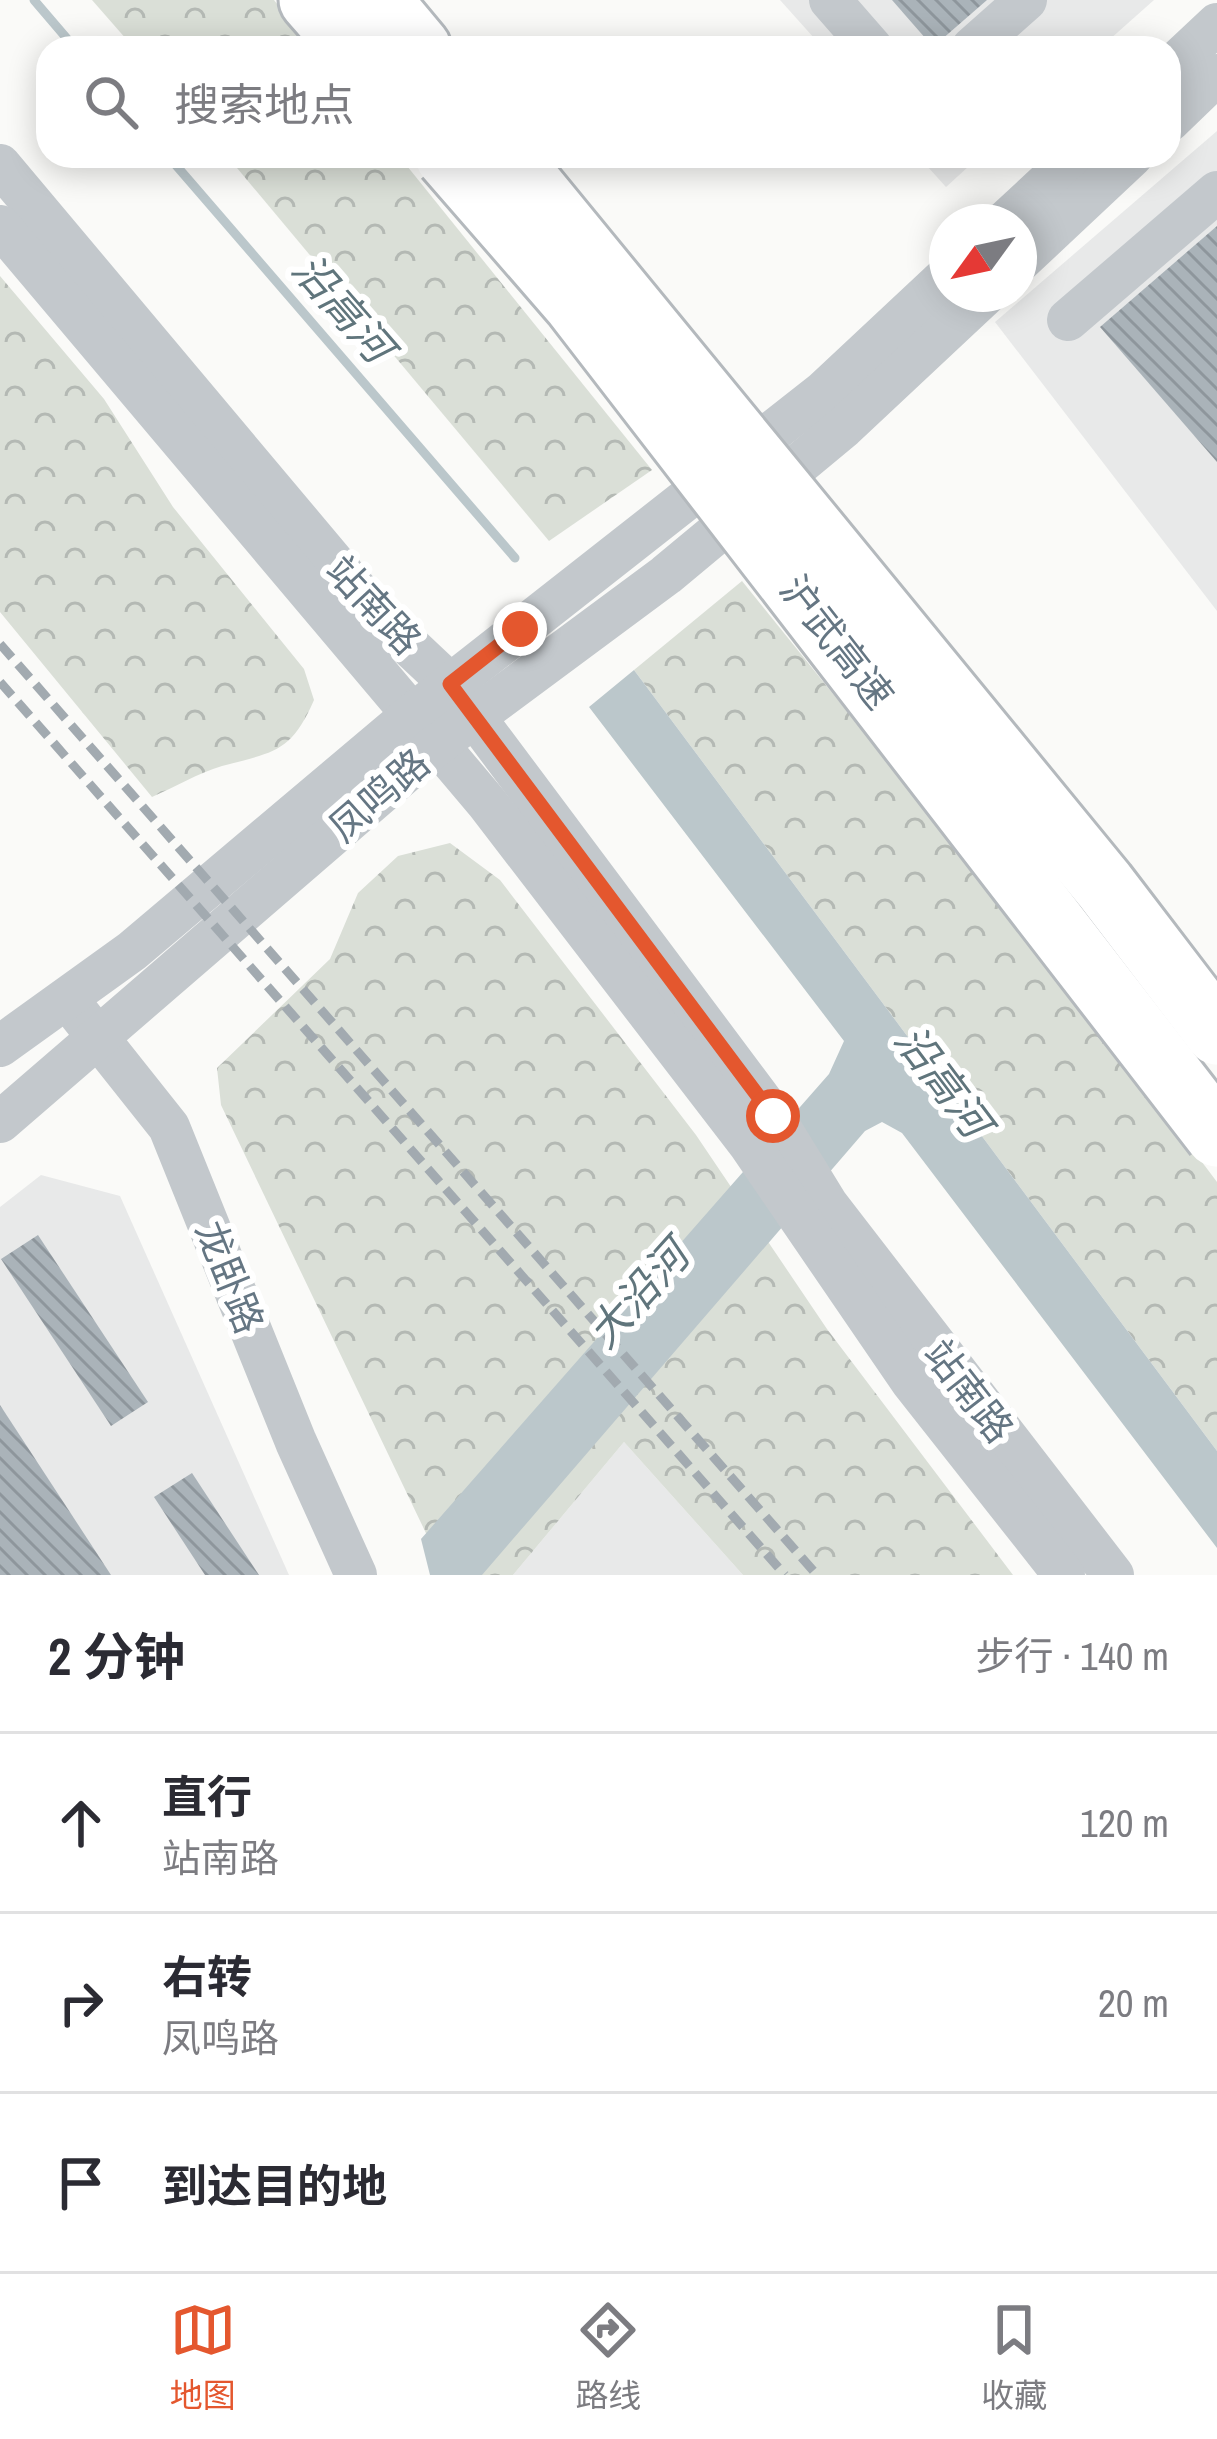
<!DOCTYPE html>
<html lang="zh">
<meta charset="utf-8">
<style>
:root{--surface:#fff;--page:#f2f2f3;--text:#2b2b33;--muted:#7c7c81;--line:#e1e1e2;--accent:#e4572e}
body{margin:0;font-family:"Archivo Narrow","Noto Sans SC",sans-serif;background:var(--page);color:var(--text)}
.compass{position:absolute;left:929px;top:204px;width:108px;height:108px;border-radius:50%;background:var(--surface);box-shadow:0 6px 30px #0003;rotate:237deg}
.stop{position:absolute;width:36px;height:36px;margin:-27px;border:9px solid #e4572e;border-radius:50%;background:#fff}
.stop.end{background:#e4572e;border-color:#fff;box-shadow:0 3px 12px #0008}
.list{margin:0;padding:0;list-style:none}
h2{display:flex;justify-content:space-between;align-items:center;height:156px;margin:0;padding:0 48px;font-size:51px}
h2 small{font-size:39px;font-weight:400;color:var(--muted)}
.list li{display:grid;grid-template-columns:78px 1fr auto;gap:36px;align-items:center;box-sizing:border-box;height:180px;padding:0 48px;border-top:3px solid var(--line)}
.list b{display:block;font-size:45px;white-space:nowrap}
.list p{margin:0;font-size:39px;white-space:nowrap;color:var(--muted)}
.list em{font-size:39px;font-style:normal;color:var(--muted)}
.icon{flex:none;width:66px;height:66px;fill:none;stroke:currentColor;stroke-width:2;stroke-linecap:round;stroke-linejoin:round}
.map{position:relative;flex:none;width:1217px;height:1575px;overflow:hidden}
.search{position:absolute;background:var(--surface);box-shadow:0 6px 30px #0003;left:36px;right:36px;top:36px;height:132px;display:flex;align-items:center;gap:30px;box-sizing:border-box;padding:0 42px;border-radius:36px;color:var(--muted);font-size:45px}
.sheet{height:696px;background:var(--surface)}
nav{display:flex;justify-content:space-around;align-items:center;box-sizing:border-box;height:168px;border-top:3px solid var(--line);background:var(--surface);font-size:33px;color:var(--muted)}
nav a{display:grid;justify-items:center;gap:6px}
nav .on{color:var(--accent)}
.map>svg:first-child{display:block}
.built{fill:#e8e9e9}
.forest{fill:url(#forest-crowns)}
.water{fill:#bbc7cb}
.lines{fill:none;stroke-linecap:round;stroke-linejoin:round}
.stream{stroke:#bbc7cb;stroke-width:9}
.building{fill:url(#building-back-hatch)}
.highway-casing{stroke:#b4b9bd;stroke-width:69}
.minor{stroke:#c3c8cc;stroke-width:42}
.highway{stroke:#fff;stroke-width:63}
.rail{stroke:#a2aab0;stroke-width:9;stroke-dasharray:18 9;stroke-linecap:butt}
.highway-bridge-casing{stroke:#b4b9bd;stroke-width:69;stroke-linecap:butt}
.highway-bridge{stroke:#fff;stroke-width:63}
.route{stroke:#e4572e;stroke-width:15}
.labels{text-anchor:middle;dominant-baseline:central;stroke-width:12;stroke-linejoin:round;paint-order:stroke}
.street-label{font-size:39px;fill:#657683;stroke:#fff}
.water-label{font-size:42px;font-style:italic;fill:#60757c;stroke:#fff}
</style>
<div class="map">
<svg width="1217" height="1575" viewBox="0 0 1217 1575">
<defs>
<pattern id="forest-crowns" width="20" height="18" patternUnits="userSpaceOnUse" patternTransform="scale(3)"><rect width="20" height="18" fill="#dadfd7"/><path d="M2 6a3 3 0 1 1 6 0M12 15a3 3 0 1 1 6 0" fill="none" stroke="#b4b9b4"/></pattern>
<pattern id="building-back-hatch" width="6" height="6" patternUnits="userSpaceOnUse" patternTransform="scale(3)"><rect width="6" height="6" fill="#aab3b9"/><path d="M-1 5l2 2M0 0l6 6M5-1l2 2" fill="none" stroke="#8e969c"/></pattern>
</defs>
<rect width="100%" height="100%" fill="#fafaf8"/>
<g class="built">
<polygon points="780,0 1154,0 1100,48 823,48"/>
<polygon points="1217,131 1217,611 995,322"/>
<polygon points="918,156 980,156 946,187"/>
<polygon points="41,1175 120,1196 289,1575 0,1575 0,1207"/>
<polygon points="624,1442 743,1575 513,1575"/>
</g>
<g class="forest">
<polygon points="92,0 274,0 312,48 134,48"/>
<polygon points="227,156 399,156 652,470 549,541"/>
<path d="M0 276 104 399 173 507 304 669 314 700C291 753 274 752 222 766 198 773 175 787 152 797L0 612Z"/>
<polygon points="742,581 1087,1009 1217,1182 1217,1451 634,670"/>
<polygon points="450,843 500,880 696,1135 827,1329 1013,1575 743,1575 624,1442 513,1575 446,1575 221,1105 217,1068 330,959 358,893 398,856"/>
</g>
<polygon class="water" points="634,670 1217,1451 1217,1548 902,1133 882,1122 865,1131 482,1575 430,1575 421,1539 829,1074 844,1041 589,707"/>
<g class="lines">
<g class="stream">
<polyline points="34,0 75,48"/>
<polyline points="168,156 515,558"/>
</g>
</g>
<g class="building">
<polygon points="892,0 987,0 933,47"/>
<polygon points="1217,226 1217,462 1100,327"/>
<polygon points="38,1235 148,1402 111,1426 1,1259"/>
<polygon points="0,1405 111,1575 0,1575"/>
<polygon points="192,1473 259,1575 205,1575 154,1497"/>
</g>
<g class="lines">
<g class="highway-casing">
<g id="highway">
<polyline points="311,0 353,48"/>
<polyline points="379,0 419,48"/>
</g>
</g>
<g class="minor">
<polyline points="830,0 872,48"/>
<polyline points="972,48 1026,0"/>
<polyline points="1169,69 1217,24"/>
<polyline points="1169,121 1217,75"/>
<polyline points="0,165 382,620 450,684 773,1116 827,1204 1113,1575"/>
<polyline points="1005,222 1076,156"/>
<polyline points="0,226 487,803 749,1144 911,1381 1064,1575"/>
<polyline points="1019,262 1132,156"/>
<polyline points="1068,320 1217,192"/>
<polyline points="80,1015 169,1127 296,1442 356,1575"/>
<polyline points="0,1046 132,951 414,713 823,392 947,276"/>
<polyline points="0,1122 438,744 666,575 844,427 986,294"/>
</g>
<use href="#highway" class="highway"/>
<g class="rail">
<polyline points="0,644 817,1575"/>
<polyline points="0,682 785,1575"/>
</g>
<g class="highway-bridge-casing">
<g id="highway-bridge">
<polyline points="447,156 574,302 1217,1135"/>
<polyline points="507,156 1104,885 1217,1033"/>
</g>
</g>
<use href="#highway-bridge" class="highway-bridge"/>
</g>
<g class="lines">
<polyline class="route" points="520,629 450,684 773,1116"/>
</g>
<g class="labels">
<g class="street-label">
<text transform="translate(374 605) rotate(47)">站南路</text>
<text transform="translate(837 642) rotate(52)">沪武高速</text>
<text transform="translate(379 795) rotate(-41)">凤鸣路</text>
<text transform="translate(230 1277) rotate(68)">龙卧路</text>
<text transform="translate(969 1391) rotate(52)">站南路</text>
</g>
<g class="water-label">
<text transform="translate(343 308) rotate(49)">沿高河</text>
<text transform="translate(943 1081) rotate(53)">沿高河</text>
<text transform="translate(638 1294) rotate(-48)">大沿河</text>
</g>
</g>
</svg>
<svg class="compass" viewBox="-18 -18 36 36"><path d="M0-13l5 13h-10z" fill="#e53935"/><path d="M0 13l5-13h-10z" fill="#7c7c81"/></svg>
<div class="stop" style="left:773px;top:1116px"></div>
<div class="stop end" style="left:520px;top:629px"></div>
<div class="search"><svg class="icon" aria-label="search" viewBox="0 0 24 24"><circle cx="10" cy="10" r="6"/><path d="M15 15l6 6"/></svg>搜索地点</div>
</div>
<section class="sheet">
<h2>2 分钟<small>步行 · 140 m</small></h2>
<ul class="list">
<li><svg class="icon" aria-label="ahead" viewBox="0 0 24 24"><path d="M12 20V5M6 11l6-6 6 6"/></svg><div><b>直行</b><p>站南路</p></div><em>120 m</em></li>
<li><svg class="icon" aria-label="right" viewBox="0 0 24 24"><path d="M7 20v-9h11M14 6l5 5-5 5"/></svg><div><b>右转</b><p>凤鸣路</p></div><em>20 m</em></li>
<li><svg class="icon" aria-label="arrive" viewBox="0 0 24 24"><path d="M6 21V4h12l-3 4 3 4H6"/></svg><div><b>到达目的地</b></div></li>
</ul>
</section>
<nav>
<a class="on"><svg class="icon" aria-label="map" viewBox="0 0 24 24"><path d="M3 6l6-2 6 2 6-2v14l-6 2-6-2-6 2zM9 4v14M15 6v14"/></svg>地图</a>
<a><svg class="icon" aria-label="directions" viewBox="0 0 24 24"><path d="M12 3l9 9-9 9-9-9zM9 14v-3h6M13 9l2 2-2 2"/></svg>路线</a>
<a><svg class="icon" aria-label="saved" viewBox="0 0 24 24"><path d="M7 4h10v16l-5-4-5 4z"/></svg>收藏</a>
</nav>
